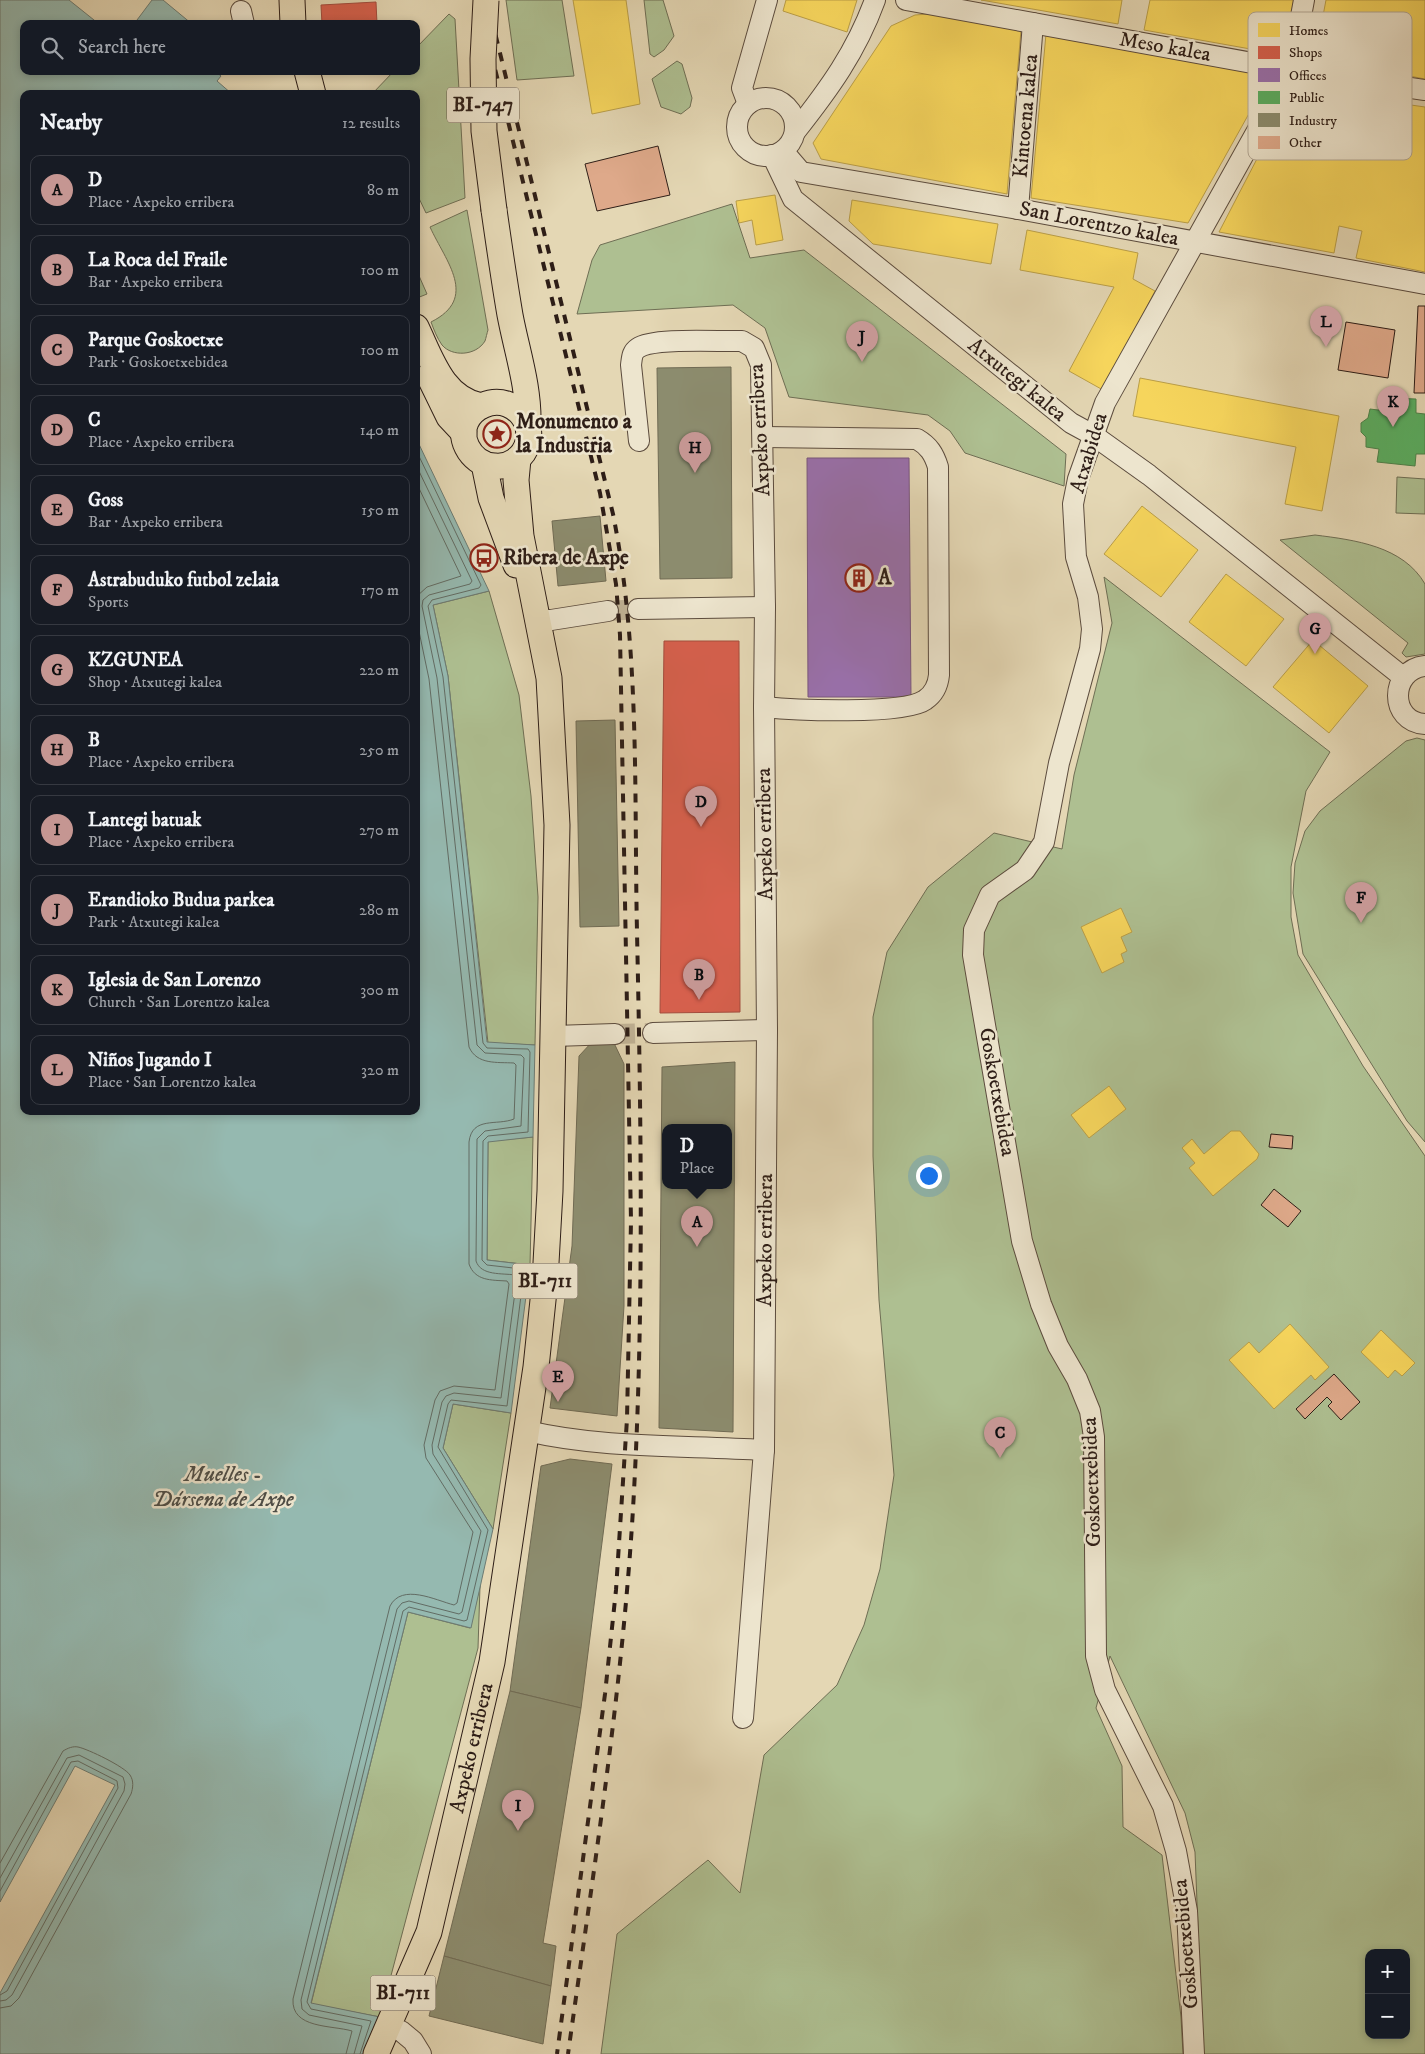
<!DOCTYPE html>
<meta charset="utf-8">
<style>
:root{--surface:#171b24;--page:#20242c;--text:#f1f3f6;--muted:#9ea1a6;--line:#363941;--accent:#c59692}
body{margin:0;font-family:"IM FELL DW Pica",serif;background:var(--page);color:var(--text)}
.controls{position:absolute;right:15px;bottom:15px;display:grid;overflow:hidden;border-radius:10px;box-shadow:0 2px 8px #0003}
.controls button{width:45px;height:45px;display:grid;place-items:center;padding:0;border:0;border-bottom:1px solid var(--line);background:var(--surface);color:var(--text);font:25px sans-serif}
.you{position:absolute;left:928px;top:1175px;width:18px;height:18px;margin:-12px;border:4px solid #fff;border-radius:50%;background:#1a73e8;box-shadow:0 0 0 8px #1a73e833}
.badge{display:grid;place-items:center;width:32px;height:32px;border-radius:50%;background:var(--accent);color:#111;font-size:16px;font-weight:700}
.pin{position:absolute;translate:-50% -41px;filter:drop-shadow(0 1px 2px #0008)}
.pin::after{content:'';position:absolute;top:26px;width:18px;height:15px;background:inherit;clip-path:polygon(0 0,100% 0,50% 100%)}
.popup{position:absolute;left:662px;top:1124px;width:70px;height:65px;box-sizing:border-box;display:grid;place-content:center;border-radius:10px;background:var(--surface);filter:drop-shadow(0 1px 4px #0005);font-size:16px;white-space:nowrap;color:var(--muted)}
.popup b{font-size:19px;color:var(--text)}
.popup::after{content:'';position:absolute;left:50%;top:100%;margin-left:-10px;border:10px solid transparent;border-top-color:var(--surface)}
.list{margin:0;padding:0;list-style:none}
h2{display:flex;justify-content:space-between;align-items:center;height:65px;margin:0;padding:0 20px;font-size:21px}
h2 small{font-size:16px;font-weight:400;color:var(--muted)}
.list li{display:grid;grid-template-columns:32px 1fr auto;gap:15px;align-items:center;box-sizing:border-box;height:70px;margin:0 10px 10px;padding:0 10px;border:1px solid var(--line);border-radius:10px}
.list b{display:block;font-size:19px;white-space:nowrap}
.list p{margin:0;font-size:16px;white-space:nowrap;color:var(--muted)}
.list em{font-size:16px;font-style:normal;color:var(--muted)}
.icon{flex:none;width:28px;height:28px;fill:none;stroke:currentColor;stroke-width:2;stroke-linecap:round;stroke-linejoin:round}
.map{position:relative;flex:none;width:1425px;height:2054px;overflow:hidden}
.search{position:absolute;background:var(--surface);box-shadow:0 2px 8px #0003;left:20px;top:20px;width:400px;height:55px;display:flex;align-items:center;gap:12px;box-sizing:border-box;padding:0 18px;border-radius:10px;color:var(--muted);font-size:19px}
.panel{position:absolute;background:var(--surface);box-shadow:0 2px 8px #0003;left:20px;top:90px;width:400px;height:1025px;border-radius:10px}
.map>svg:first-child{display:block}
.green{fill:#aebf91;stroke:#6e6e54;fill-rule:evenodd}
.water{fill:#95b9b0;stroke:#6c7b73}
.homes{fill:#f6d55c;stroke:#ba9e47}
.shops{fill:#d6604d;stroke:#a44c3d}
.offices{fill:#9970ab;stroke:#79577f}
.public{fill:#5aae61;stroke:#4d834b}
.industry{fill:#8c8c6e;stroke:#706b54;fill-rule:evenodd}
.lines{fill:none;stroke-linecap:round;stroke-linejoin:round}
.shore{stroke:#626c64;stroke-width:1}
.building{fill:#dea98a;stroke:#2e1e17}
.minor-tunnel{stroke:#c0b295;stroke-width:20;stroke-dasharray:20 10;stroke-linecap:butt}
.minor-casing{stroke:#5c4c3e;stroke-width:22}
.major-casing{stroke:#2e1e17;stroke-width:27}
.minor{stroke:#ede5ce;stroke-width:20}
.major{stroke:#e4d7b4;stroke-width:25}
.rail{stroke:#2e1e17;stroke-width:4;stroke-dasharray:9 9;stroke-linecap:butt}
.major-bridge-casing{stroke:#2e1e17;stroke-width:27;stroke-linecap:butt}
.major-bridge{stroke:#e4d7b4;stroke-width:25}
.labels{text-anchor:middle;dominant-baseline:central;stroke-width:5;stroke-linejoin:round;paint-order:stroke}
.shield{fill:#ede5ce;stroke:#675a4e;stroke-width:1}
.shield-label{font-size:20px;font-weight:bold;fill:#2e1e17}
.street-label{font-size:21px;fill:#2e1e17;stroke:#ede5ce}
.poi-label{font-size:21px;font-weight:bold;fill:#2e1e17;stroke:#ede5ce;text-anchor:start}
.water-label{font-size:22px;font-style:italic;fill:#4d4c45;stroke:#ede5ce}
.key{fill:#ede5ce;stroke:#b4a997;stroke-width:1}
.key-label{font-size:14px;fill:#2e1e17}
</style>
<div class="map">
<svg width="1425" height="2054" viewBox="0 0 1425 2054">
<rect width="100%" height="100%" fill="#e4d7b4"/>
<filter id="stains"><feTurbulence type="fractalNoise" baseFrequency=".004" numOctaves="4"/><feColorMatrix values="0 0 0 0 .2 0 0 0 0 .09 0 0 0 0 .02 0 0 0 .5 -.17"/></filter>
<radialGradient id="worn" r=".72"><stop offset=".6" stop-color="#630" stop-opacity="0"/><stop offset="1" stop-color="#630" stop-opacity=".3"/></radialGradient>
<g class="green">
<polygon points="506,0 562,0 574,76 517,80"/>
<polygon points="644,0 663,0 674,36 664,50 654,57 650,54"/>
<polygon points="449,14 455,19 465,198 426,213 416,192 416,94 372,94 394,71 416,71 416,48"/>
<polygon points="677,61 682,64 692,98 690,107 681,114 661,107 652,79"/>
<polygon points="732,204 750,258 804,250 1066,454 1064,486 965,453 950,431 928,415 789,397 765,328 733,305 577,314 592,260 600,245"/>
<path d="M467 210 488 330C487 333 486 338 485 341 476 356 452 357 442 345 437 338 434 330 431 322 479 298 446 262 430 227Z"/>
<polygon points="416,269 427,294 417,298 416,294"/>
<polygon points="1397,477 1425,479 1425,514 1396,513"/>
<path d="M1315 535C1355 540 1403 546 1425 584V654L1406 657 1402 653 1408 643 1280 540Z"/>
<path d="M1104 577 1330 752 1306 791 1291 867V917L1298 955 1363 1066 1425 1156V2054H1203L1195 1852 1185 1813 1110 1656 1096 1708 1122 1766 1123 1827 1162 1855 1181 2017 1183 2054H601L617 1934 708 1860 740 1893 764 1755 837 1685 864 1625 880 1569 894 1475 879 1300 873 1156V1017L887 952 928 887 994 833 1062 849 1074 775 1112 623ZM1369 1953H1406V2035H1369Z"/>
<polygon points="489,591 519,695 531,796 538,897 535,1045 488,1043 448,676 433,605"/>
<polygon points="1417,738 1425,740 1425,1142 1407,1121 1303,954 1293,893 1295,863 1305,831 1320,811 1406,741"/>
<polygon points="533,1137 530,1265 487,1260 488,1141"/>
<polygon points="453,1404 511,1413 493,1529 443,1448"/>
<polygon points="480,1586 478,1648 380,2017 311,2004 408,1612 470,1628"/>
</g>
<g class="water">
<polygon points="0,0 69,0 99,24 24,24 24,71 215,71 221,76 217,81 232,94 24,94 24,1111 416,1111 416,438 489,591 433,605 448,676 487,1042 535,1045 533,1137 488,1142 487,1260 530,1265 511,1413 453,1404 443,1448 493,1529 471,1628 408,1612 311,2003 380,2017 364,2054 0,2054 0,1993 115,1785 75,1766 0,1902"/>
<polygon points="152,0 163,0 192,24 134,24"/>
</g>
<g class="homes">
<polygon points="573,0 626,0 640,104 592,114"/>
<polygon points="786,0 857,0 847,32 783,11"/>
<polygon points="981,0 1122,0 1118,24"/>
<polygon points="1150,0 1296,0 1284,55 1144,30"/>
<polygon points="1326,0 1425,0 1425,79 1315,58"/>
<polygon points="929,14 1021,30 1007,194 821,159 813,143 891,26 915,15"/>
<polygon points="1046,34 1264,74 1261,92 1188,223 1031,198"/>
<polygon points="1305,90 1425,107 1425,272 1356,258 1362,231 1339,226 1334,253 1219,232 1285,105"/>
<polygon points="775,195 783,240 756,245 752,220 739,223 736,201"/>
<polygon points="852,200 998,224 991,264 873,244 849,221"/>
<polygon points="1027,230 1138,253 1133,279 1155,291 1103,390 1069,371 1114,287 1020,270"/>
<polygon points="1140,378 1339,416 1322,511 1285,504 1296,447 1133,416"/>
<polygon points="1142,506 1198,550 1161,597 1104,554"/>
<polygon points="1226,574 1284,619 1246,666 1189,622"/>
<polygon points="1313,640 1368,686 1329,733 1273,687"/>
<polygon points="1121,908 1132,932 1121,937 1127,951 1121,954 1124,962 1102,973 1081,927"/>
<polygon points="1109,1086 1126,1109 1089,1138 1071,1115"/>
<polygon points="1231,1131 1240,1131 1259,1154 1257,1159 1213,1196 1189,1168 1195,1163 1182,1148 1192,1139 1204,1154"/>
<polygon points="1290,1324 1329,1367 1315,1380 1311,1375 1274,1409 1229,1360 1249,1342 1259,1353"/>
<polygon points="1381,1330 1415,1363 1402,1376 1395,1370 1388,1378 1361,1352"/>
</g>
<g class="shops">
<polygon points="376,2 377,24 322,24 321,5"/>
<polygon points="664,641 739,641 740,1012 660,1013"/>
</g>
<polygon class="offices" points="807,458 909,458 911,697 808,697"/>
<polygon class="public" points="1390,398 1416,399 1416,413 1425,414 1425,454 1416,454 1415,466 1377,462 1379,449 1366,447 1366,437 1361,432 1361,423 1368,418 1370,409 1386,411"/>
<g class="industry">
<polygon points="731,367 732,578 660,579 657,368"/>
<polygon points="600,516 606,581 558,586 552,521"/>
<polygon points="615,720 619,926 580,927 576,721"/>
<polygon points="592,1042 614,1043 624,1064 624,1306 617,1416 550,1408 572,1246 579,1056"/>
<path d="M735 1062 733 1432 659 1428 662 1067ZM666 1128H728V1186H666Z"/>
<polygon points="570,1459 612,1464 581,1708 510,1691 541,1466"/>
<polygon points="510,1691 581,1708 543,1943 556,1946 551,1986 444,1956"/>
<polygon points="444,1956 551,1986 543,2044 429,2016"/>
</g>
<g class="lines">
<g class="shore">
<polyline points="416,482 461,576 427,587 416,597"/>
<path d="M0 1863 63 1751C68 1748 73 1746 78 1747 88 1749 125 1767 130 1775 134 1781 133 1788 131 1794L19 1998 11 2006 0 2008"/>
<polyline points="0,1878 67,1758 79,1755 123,1777 125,1784 124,1791 12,1995 6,2000 0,2001"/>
<polyline points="0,1891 71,1762 78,1761 117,1781 118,1788 7,1991 0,1995"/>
<path d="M346 2054 352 2031C332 2025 291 2029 293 1999L390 1606C402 1583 435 1600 454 1605L457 1603 473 1532 426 1458 424 1445 435 1400 440 1391 454 1386 495 1390 509 1284 507 1281C491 1280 475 1281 469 1264V1142C472 1116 497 1126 514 1119L516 1065 514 1063C497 1062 477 1065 469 1047L429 679 416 617"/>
<path d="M354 2054 362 2026 309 2015 302 2009 301 2000 397 1609 402 1603 409 1601 459 1614 462 1612 481 1531 433 1454 432 1445 442 1402 446 1396 454 1393 501 1398 517 1277 515 1275C502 1273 481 1276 476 1261L477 1139 485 1131 521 1126 524 1058 521 1055 485 1053 477 1045 437 678 422 606 423 600 429 595 470 584 472 581 416 465"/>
<polyline points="360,2054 371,2021 311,2009 307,2002 403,1611 409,1607 464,1621 467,1620 488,1530 438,1447 448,1404 451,1400 507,1406 524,1272 522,1269 487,1265 482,1260 483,1141 488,1136 528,1132 530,1052 528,1049 487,1048 483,1043 443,677 428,606 432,600 479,588 481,585 416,450"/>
</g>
</g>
<g class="building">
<polygon points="658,146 670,195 597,211 585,164"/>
<polygon points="1418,306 1425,306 1425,393 1414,393"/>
<polygon points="1346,322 1395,330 1388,378 1338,370"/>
<polygon points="1271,1134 1293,1136 1292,1149 1269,1147"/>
<polygon points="1274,1189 1301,1211 1288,1227 1261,1205"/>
<polygon points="1334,1374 1360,1402 1341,1420 1328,1406 1332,1402 1327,1397 1305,1419 1296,1409"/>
</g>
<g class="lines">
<g class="minor-tunnel">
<polyline points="608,611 638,609"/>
<polyline points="615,1034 653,1033"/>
</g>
<g class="minor-casing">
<g id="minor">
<polyline points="906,0 1291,70 1425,90"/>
<polyline points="241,11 244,24"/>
<circle cx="766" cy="127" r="29"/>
<polyline points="748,104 742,88 767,0"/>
<path d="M795 132C829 89 856 52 875 0"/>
<polyline points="783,151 801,172 1018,209 1425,284"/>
<polyline points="772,155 793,199 1071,423 1093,435 1149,475 1403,677"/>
<polyline points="1018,209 1033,23"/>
<polyline points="638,609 765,607"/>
<polyline points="539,620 551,620 608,611"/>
<path d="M1425 666C1389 670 1389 722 1425 724"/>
<path d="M764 707C793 710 904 715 925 700 934 694 938 685 939 675L938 467C934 454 929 446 917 439L764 437"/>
<polyline points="653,1033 767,1030"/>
<polyline points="554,1036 615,1034"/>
<path id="s1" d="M527 1431C604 1449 686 1445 764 1450L767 1030 764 707 765 607 761 365 754 348 742 341C721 342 654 337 638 348 632 352 632 357 631 365L639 441"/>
<polyline points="743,1718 764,1450"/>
<polyline points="401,2031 413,2041 421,2054"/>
<polyline points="1194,2054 1187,1911 1176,1851 1163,1806 1105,1690 1096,1656 1094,1437 1090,1411 1077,1379 1058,1346 1041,1304 1022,1241 973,955 974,930 990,895 1025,870 1044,842 1059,763 1090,649 1092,629 1088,597 1076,557 1073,504 1078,479 1105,403 1291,70 1304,0"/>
</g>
</g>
<g class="major-casing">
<g id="major">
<polyline points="292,0 293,24"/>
<polyline points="307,71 313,94"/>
<path d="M494 210C499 245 504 280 510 315 517 352 529 386 528 424 528 430 530 436 528 442 524 458 509 468 494 466 482 465 472 457 467 447 449 410 508 380 528 425"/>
<path d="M416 327C431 358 442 398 481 406"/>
<polyline points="429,376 449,417 464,433"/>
<polyline points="484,464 491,498 516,565"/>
<path id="s2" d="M376 2054 429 1932 492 1662 536 1367 545 1281 550 1191 557 825 549 678 521 536 516 480 518 459"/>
</g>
</g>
<use href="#minor" class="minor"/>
<use href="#major" class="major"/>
<g class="rail">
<polyline points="478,0 600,493 616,584 620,635 631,1221 627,1419 616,1590 605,1694 557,2054"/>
<path d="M487 0 613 514C640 649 634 794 637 932 641 1118 644 1305 634 1491 624 1680 594 1867 568 2054"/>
</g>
<g class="major-bridge-casing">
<polyline id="major-bridge" points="486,0 483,59 484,131 494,210"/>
</g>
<use href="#major-bridge" class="major-bridge"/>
</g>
<defs>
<g id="sight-ring" transform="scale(1.4375)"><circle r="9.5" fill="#ede5ce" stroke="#8f2418" stroke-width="1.5"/><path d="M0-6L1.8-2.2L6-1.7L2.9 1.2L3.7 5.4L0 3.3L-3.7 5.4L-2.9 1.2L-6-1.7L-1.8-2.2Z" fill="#8f2418"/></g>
<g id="bus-ring" transform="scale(1.4375)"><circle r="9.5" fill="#ede5ce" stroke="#8f2418" stroke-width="1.5"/><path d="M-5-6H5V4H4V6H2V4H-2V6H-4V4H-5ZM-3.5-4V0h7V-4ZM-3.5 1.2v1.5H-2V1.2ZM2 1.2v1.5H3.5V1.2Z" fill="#8f2418"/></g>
<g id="building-ring" transform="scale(1.4375)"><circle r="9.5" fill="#ede5ce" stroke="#8f2418" stroke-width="1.5"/><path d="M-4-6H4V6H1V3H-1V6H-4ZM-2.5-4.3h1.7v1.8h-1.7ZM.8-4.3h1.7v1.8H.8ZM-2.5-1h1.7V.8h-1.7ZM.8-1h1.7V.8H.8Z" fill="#8f2418"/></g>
</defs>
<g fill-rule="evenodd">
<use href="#sight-ring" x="497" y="434"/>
<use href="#bus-ring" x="484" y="558"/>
<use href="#building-ring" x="859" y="578"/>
</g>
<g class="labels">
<g class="shield">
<rect x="447" y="87.5" width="72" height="35" rx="4"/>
<rect x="512.5" y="1263.5" width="65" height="35" rx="4"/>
<rect x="370.5" y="1975.5" width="65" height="35" rx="4"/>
</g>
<g class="shield-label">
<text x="483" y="105">BI-747</text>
<text x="545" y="1281">BI-711</text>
<text x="403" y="1993">BI-711</text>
</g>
<g class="street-label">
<text transform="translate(1165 47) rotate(10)">Meso kalea</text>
<text transform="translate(1026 116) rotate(-85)">Kintoena kalea</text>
<text transform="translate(1099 224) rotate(11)">San Lorentzo kalea</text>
<text transform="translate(1017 380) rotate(39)">Atxutegi kalea</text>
<text transform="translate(760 430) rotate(-93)">Axpeko erribera</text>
<text transform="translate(1089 453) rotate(-73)">Atxabidea</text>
<text transform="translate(765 834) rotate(-91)">Axpeko erribera</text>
<text transform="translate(997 1092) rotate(80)">Goskoetxebidea</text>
<text stroke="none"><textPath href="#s1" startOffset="448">Axpeko erribera</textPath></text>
<text transform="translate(1092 1482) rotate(-92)">Goskoetxebidea</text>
<text stroke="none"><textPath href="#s2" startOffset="322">Axpeko erribera</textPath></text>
<text transform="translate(1186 1944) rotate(-95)">Goskoetxebidea</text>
</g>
<g class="poi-label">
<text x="516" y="422">Monumento a<tspan x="516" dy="24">la Industria</tspan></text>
<text x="503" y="558">Ribera de Axpe</text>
<text x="878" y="578">A</text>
</g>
<g class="water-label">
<text x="223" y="1474">Muelles -<tspan x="223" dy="25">Dársena de Axpe</tspan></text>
</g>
</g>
<rect x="1248" y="12" width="164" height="148" rx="8" class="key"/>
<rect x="1258" y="23" width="22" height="14" fill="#f6d55c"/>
<rect x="1258" y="46" width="22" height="13" fill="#d6604d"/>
<rect x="1258" y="68" width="22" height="14" fill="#9970ab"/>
<rect x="1258" y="91" width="22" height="13" fill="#5aae61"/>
<rect x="1258" y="113" width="22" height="14" fill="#8c8c6e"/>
<rect x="1258" y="136" width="22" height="13" fill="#dea98a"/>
<g class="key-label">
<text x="1289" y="35">Homes</text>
<text x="1289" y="57">Shops</text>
<text x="1289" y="80">Offices</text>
<text x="1289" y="102">Public</text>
<text x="1289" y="125">Industry</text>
<text x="1289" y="147">Other</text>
</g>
<rect width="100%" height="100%" filter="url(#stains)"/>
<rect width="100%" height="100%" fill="url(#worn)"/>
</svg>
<div class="controls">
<button>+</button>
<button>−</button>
</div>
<div class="you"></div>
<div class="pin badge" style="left:697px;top:1247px">A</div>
<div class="popup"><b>D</b>Place</div>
<div class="pin badge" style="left:699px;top:1000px">B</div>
<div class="pin badge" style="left:1000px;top:1458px">C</div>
<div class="pin badge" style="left:701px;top:827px">D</div>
<div class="pin badge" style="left:558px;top:1402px">E</div>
<div class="pin badge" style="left:1361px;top:923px">F</div>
<div class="pin badge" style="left:1315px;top:654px">G</div>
<div class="pin badge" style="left:695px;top:473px">H</div>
<div class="pin badge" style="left:518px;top:1831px">I</div>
<div class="pin badge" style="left:862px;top:362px">J</div>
<div class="pin badge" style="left:1393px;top:427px">K</div>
<div class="pin badge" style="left:1326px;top:347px">L</div>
<div class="search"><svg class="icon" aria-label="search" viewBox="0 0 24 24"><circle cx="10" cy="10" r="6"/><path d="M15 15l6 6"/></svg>Search here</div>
<section class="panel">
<h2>Nearby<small>12 results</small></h2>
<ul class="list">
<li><span class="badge">A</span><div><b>D</b><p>Place · Axpeko erribera</p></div><em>80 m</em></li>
<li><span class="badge">B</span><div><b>La Roca del Fraile</b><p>Bar · Axpeko erribera</p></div><em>100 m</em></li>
<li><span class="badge">C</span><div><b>Parque Goskoetxe</b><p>Park · Goskoetxebidea</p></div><em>100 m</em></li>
<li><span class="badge">D</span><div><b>C</b><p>Place · Axpeko erribera</p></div><em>140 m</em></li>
<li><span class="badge">E</span><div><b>Goss</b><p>Bar · Axpeko erribera</p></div><em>150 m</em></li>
<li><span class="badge">F</span><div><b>Astrabuduko futbol zelaia</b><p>Sports</p></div><em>170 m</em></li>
<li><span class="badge">G</span><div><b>KZGUNEA</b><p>Shop · Atxutegi kalea</p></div><em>220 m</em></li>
<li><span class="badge">H</span><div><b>B</b><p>Place · Axpeko erribera</p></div><em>250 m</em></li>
<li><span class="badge">I</span><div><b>Lantegi batuak</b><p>Place · Axpeko erribera</p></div><em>270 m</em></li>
<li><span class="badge">J</span><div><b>Erandioko Budua parkea</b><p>Park · Atxutegi kalea</p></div><em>280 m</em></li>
<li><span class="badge">K</span><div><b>Iglesia de San Lorenzo</b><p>Church · San Lorentzo kalea</p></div><em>300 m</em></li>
<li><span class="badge">L</span><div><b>Niños Jugando I</b><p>Place · San Lorentzo kalea</p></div><em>320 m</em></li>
</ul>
</section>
</div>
